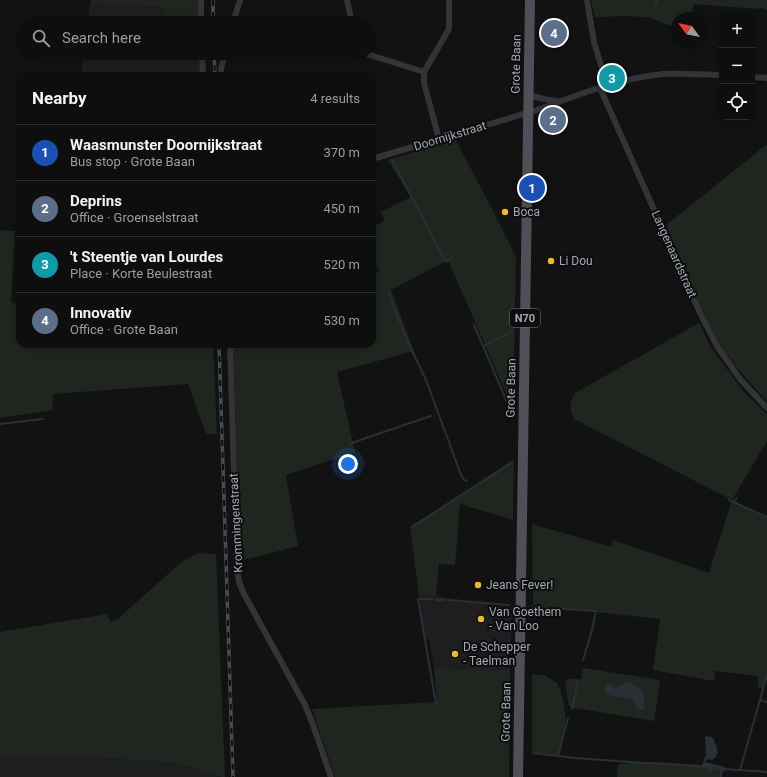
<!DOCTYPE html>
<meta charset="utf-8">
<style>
:root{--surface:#0e0e0e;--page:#1c1c1c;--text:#f1f3f6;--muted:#9b9c9e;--line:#2e2e2e;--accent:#0b8043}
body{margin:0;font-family:Roboto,sans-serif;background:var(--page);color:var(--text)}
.controls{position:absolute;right:12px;top:12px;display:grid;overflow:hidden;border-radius:8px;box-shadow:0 2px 6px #0003}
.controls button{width:36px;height:36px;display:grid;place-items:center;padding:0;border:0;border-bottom:1px solid var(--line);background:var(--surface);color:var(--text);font:20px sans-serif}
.compass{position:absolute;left:671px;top:12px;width:36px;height:36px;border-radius:50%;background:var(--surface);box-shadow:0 2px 6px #0003;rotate:303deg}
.you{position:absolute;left:348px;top:464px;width:14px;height:14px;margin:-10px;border:3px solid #fff;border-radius:50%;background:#1a73e8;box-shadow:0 0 0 6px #1a73e833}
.badge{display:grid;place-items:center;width:26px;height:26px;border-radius:50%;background:var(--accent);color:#fff;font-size:13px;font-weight:700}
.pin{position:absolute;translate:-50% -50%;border:2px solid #fff;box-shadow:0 1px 4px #0006}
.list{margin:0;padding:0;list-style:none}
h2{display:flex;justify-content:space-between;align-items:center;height:52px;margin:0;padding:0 16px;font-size:17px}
h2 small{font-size:13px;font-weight:400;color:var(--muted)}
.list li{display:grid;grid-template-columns:26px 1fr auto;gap:12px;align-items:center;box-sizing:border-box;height:56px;padding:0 16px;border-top:1px solid var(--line)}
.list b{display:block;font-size:15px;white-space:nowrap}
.list p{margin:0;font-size:13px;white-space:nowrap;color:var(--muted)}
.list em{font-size:13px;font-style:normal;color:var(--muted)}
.icon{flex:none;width:22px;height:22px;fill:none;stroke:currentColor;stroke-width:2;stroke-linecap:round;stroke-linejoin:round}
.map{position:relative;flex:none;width:767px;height:777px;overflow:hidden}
.search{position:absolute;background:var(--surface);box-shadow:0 2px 6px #0003;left:16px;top:16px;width:360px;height:44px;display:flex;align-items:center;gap:10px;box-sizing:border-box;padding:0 14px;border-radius:22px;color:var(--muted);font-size:15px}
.panel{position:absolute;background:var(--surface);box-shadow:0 2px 6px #0003;left:16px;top:72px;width:360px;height:276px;border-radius:12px}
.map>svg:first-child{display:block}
.built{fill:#1e1e20}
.green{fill:#1e261f}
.water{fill:#282f36}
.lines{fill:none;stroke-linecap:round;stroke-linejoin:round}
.stream{stroke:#282f36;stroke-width:2}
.minor{stroke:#333338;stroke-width:6}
.primary{stroke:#4f5057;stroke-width:10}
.rail-casing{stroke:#4a4b51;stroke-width:3.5}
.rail{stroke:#0d0d0e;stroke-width:2;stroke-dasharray:6;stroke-linecap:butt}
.poi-dot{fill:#efb92e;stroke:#0d0d0e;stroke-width:1.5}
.labels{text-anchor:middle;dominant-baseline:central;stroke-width:4;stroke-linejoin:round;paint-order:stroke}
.shield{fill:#0d0d0e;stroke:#767982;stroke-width:1}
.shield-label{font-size:11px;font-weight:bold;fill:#a3a7b4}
.street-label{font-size:12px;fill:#a3a7b4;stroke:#0d0d0e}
.poi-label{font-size:12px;fill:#a3a7b4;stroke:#0d0d0e;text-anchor:start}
</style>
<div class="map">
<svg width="767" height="777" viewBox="0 0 767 777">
<rect width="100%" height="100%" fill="#121213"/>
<g class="built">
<polygon points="90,3 165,7 165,23 88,23"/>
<polygon points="84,53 200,53 200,76 81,76"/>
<polygon points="419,595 436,596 512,608 510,670 434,668 429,639 425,639"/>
<polygon points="80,756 176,763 221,777 0,777 0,757"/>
</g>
<g class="green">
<polygon points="91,0 199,0 199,23 165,23 165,7 90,3"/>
<polygon points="591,0 767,0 767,10 760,7 757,9 694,4 689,18 677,18 677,29 652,18 629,16 595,17"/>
<polygon points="455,139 489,203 516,257 513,409 448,260 391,290 414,351 337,372 355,452 286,475 298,546 240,561 233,344 372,344 372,274 379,272 372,256 372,227 385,221 381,212 411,197 388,160"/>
<polygon points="766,145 767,146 767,402 738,369 720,345 705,316 689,281 666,225"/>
<polygon points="0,230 15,231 11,303 20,304 20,344 213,344 217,434 206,434 188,384 53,394 52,410 0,418"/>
<path d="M699 323 710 346 743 391 767 414V441L732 500 767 518V676L764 689 758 687V676L715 671 714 681 653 670 660 619 533 605 532 524 612 547 613 540 709 573 732 500 574 419C569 408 569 403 575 393Z"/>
<polygon points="514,459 513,520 460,504 455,565 439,564 436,596 419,595 410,527"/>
<polygon points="197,553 216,554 225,777 221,777 176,763 80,756 0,757 0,632 107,614 111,622 119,618 179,564"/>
<polygon points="434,668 510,670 509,777 335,777 312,709 437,702"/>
<polygon points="583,668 660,680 654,721 574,708 569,706 565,684 567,679 581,679"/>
<polygon points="532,674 544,675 551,679 558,684 563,700 566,718 559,756 532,754"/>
<polygon points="648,762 723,768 722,777 617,777 618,764"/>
</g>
<g class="water">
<path d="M629 682C647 692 643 692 644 710H639L632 700 610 695 606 693 604 688 607 684H611L615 688C620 686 624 683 629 682Z"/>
<polygon points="707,736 709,737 712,737 714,739 715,744 718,746 716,746 718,752 715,758 711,760 707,759 705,762 725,767 726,769 721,771 717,769 714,768 712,771 708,771 708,768 690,767 684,764 702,765 706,755 705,737"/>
</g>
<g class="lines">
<g class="stream">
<polyline points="655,6 657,0"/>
<polyline points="392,160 446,262 451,258"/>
<polyline points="389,294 407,340 426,380 461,475 464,480 467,481"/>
<polyline points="474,325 508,404"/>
<polyline points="484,346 513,331"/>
<polyline points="0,424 43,419"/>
<polyline points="350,444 360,440 431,416"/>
<polyline points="729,500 767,517"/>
<polyline points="733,502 737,498"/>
<polyline points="412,527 510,464"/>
<polyline points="433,599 418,599 436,704"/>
<polyline points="436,600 445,600"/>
<polyline points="449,600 509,605"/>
<polyline points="532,607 596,611 592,630 583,660"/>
<polyline points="760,700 767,702"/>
<polyline points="572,709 578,682"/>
<polyline points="533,753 575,758 644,763 671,764 690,766"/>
<polyline points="558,756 568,718"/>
<polyline points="724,769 767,772"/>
<polyline points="740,770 767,675"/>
<polyline points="721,777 721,771 725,770"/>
</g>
<g class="minor">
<polyline points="201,0 201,23"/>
<polyline points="347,0 352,23"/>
<polyline points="587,0 594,42 603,72 605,86"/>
<polyline points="233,23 240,0"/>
<polyline points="202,53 203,76"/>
<polyline points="364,53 424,72"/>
<polyline points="603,72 621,76 627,80"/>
<polyline points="221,76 221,69 225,53"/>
<polyline points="752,77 767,78"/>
<polyline points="600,88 700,313 717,346 740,379 767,408"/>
<polyline points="529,95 544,99 557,101"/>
<polyline points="439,139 424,83 424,72 449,29 449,0"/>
<path d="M372 159 534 111C576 96 618 78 664 74 683 73 703 75 722 75"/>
<polyline points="230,344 237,569 239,582 244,594 305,705 312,722 331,777"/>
</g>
<polyline class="primary" points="518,777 530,0"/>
<g class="rail-casing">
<g id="rail">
<polyline points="213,0 213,23"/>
<polyline points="214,53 215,76"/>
<polyline points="219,344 233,777"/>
</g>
</g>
<use href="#rail" class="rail"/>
</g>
<g class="poi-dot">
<circle cx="505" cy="212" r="4"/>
<circle cx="551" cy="261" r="4"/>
<circle cx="478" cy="585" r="4"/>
<circle cx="481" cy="619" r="4"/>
<circle cx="455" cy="654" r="4"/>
</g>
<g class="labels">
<rect class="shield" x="510" y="309" width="30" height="18" rx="3"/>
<g class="shield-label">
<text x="525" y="318">N70</text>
</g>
<g class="street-label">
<text transform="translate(516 64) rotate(-89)">Grote Baan</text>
<text transform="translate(450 136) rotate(-17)">Doornijkstraat</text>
<text transform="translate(674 254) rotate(66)">Langenaardstraat</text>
<text transform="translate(511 388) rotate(-89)">Grote Baan</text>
<text transform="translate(236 523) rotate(-93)">Krommingenstraat</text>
<text transform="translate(506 712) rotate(-89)">Grote Baan</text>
</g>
<g class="poi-label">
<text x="513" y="212">Boca</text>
<text x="559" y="261">Li Dou</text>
<text x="486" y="585">Jeans Fever!</text>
<text x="489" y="612">Van Goethem<tspan x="489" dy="14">- Van Loo</tspan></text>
<text x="463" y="647">De Schepper<tspan x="463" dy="14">- Taelman</tspan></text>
</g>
</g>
</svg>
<div class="controls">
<button>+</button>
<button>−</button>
<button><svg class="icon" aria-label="locate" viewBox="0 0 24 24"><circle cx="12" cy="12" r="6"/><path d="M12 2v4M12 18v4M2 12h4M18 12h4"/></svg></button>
</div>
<svg class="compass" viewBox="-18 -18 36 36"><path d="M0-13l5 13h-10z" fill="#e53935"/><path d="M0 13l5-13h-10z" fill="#9b9c9e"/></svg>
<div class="you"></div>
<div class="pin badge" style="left:532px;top:188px;background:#1a4fb4">1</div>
<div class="pin badge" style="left:553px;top:120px;background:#5c6f8a">2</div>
<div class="pin badge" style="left:612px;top:78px;background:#0f9aa8">3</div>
<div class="pin badge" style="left:554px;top:33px;background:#5c6f8a">4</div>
<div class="search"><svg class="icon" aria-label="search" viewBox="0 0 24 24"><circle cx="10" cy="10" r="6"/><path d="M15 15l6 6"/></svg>Search here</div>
<section class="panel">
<h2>Nearby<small>4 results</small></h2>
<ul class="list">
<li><span class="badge" style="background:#1a4fb4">1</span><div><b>Waasmunster Doornijkstraat</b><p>Bus stop · Grote Baan</p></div><em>370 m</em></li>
<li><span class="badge" style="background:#5c6f8a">2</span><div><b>Deprins</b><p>Office · Groenselstraat</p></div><em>450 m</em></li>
<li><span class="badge" style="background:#0f9aa8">3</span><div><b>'t Steentje van Lourdes</b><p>Place · Korte Beulestraat</p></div><em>520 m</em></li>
<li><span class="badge" style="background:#5c6f8a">4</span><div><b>Innovativ</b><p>Office · Grote Baan</p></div><em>530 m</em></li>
</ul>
</section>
</div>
